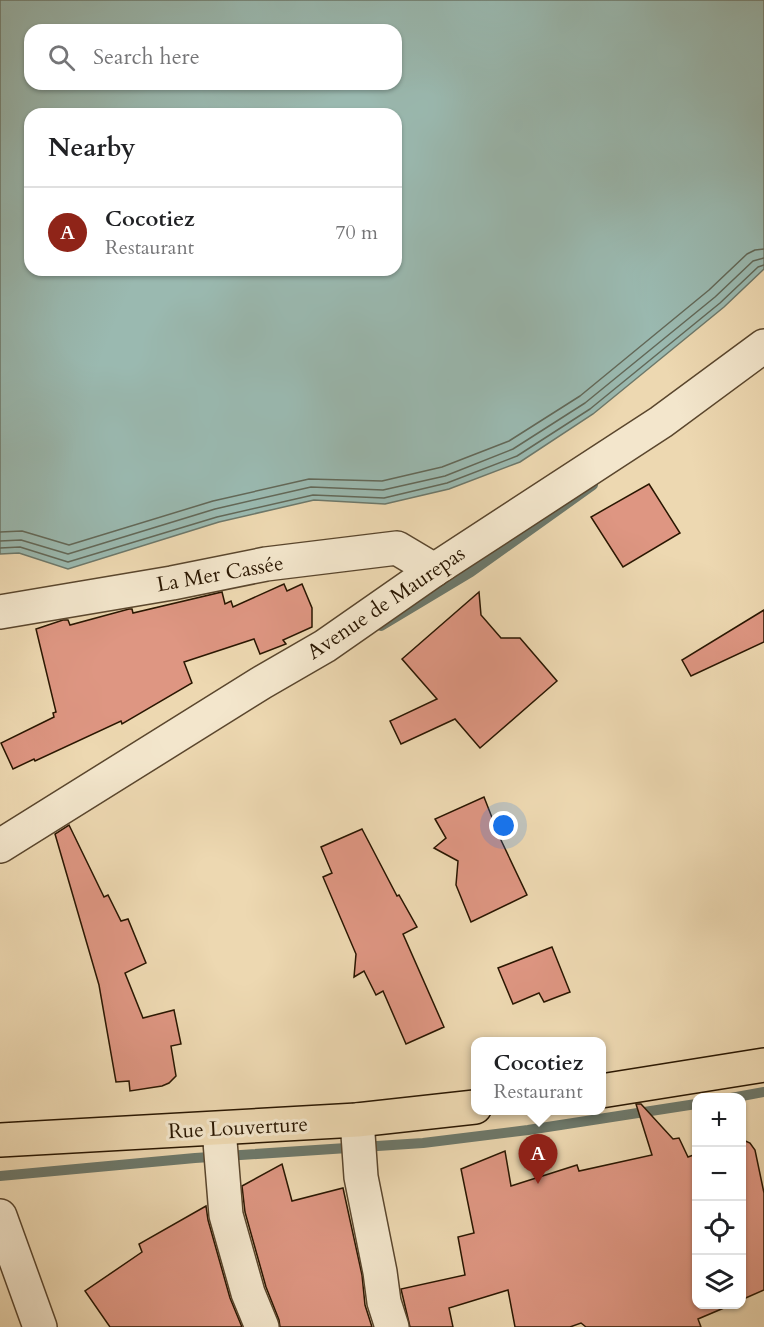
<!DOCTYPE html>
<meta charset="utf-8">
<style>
:root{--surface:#fff;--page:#f6f6f6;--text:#202124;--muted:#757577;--line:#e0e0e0;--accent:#8f2418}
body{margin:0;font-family:Cardo,serif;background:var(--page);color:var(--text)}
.controls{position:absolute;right:18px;bottom:18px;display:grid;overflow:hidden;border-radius:12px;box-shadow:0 2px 4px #0004}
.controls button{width:54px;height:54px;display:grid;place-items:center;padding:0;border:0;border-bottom:2px solid var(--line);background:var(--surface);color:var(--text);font:30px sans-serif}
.you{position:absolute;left:504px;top:826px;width:21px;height:21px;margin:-15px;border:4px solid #fff;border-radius:50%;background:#1a73e8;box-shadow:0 0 0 9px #1a73e833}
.badge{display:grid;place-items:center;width:39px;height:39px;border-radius:50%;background:var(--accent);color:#fff;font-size:20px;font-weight:700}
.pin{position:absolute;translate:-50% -50px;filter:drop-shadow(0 2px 3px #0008)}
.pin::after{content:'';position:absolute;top:32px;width:21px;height:18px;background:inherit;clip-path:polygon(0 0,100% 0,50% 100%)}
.popup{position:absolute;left:471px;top:1037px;width:135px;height:78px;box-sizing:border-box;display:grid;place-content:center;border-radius:12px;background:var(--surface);filter:drop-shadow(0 2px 4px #0005);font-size:20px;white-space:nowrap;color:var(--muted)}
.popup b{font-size:22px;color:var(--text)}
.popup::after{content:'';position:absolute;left:50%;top:100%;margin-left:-12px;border:12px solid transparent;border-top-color:var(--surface)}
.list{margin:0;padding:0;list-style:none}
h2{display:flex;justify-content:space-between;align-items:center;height:78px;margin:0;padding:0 24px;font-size:26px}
h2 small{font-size:20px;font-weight:400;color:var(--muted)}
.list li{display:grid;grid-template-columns:39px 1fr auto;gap:18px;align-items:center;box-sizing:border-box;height:90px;padding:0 24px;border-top:2px solid var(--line)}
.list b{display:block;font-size:22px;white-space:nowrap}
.list p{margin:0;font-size:20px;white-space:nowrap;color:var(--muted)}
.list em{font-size:20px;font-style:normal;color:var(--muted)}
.icon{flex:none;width:33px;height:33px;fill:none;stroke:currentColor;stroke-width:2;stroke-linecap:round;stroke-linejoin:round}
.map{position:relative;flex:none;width:764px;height:1327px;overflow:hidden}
.search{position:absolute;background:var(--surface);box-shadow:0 2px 4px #0004;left:24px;top:24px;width:378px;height:66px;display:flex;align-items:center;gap:15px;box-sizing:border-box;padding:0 21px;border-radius:18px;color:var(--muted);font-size:22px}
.panel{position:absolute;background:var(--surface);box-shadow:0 2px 4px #0004;left:24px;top:108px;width:378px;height:168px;border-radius:18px}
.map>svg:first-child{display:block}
.water{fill:#9ab9b0;stroke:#6d786a;stroke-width:1.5;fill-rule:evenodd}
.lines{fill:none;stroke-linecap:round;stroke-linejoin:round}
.shore{stroke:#626858;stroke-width:1.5}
.stream{stroke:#6d786a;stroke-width:10}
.building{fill:#de9682;stroke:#291601;stroke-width:1.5}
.minor-casing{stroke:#5a462d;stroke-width:36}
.major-casing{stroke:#291601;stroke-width:36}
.minor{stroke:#f3e6cc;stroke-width:33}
.major{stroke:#edd8b1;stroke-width:33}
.labels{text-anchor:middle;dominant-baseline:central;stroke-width:6;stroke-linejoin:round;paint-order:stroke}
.street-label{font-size:21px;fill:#291601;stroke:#f3e6cc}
</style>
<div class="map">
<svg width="764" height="1327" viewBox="0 0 764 1327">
<rect width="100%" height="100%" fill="#edd8b1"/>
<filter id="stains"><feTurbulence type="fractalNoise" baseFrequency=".00333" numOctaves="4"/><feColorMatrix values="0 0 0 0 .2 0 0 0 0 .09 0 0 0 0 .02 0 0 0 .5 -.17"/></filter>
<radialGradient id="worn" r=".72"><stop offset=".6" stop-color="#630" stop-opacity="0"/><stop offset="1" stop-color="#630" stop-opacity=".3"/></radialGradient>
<path class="water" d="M0 0H764V269L724 307 593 414 520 462 449 489 385 504 314 500 219 522 68 569 19 553 0 554ZM30 30H396V84H30ZM30 114H396V270H30Z"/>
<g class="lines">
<g class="shore">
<polyline points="0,532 22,531 69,545 213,501 309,479 382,481 442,467 509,441 580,396 709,290 747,254 755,250 764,249"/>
<polyline points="0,541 21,540 68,554 215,509 311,487 383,490 445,476 513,449 585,403 715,297 753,261 764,258"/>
<polyline points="0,548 20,547 68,562 217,517 313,495 384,498 447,483 517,456 590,409 720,303 758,267 764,265"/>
</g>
<g class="stream">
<polyline points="381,626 471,572 593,485"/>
<polyline points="731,1098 764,1092"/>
<polyline points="0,1176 195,1158 423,1143 528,1130 696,1104"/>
</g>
</g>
<g class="building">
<polygon points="649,484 680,533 623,567 591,517"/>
<polygon points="284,584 287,591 302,584 312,608 312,627 283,640 286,644 260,654 254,639 184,662 192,683 122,724 121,721 35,761 34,759 13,769 1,743 54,717 53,713 56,712 36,629 63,620 68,620 70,625 129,609 132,609 133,613 222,592 225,604 231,601 233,607"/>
<polygon points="479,592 481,615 501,638 520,638 557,681 480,748 455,719 401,744 390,721 437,699 402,659"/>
<polygon points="764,610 764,642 691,676 682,660"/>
<polygon points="484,797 500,838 527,895 471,922 456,885 458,861 434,848 446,838 435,819"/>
<polygon points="69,825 104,897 108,895 121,921 128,919 146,963 125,973 143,1018 174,1010 181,1044 171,1046 176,1076 169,1083 162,1086 130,1091 129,1081 116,1082 99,985 55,834"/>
<polygon points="362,829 397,896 399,895 417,927 403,934 444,1027 406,1044 383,991 376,995 364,971 354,977 356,954 323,877 332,873 321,847"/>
<polygon points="552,947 570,992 544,1002 539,993 513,1004 498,968"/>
<polygon points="636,1104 641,1104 673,1139 679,1138 688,1157 696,1154 696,1305 731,1305 698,1319 701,1327 586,1327 581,1323 570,1327 515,1327 508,1290 449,1308 453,1327 410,1327 401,1289 465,1275 458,1237 474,1233 461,1169 505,1151 511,1186 577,1165 579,1171 652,1155"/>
<polygon points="741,1139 750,1143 755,1150 764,1193 764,1290 741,1300"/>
<polygon points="282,1164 292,1201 343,1188 362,1275 365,1305 372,1327 280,1327 279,1320 266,1287 245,1212 242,1186"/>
<polygon points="206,1206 208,1220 230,1298 242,1327 110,1327 85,1291 142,1252 139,1244"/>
</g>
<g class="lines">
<g class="minor-casing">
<g id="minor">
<polyline points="0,612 172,583 266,564 397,548 434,570"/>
<polyline points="0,846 261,683 325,646 434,570 661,422 764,346"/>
<polyline points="357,1120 361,1177 380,1272 384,1302 392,1327"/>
<polyline points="219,1129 226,1215 248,1293 262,1327"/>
<polyline points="0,1216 40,1327"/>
</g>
</g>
<g class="major-casing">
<g id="major">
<polyline points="601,1091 764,1065"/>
<polyline points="0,1140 357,1120 475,1107"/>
</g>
</g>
<use href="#minor" class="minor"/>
<use href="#major" class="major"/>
</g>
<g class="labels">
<g class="street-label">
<text transform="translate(220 574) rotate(-10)">La Mer Cassée</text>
<text transform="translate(386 603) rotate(-34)">Avenue de Maurepas</text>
<text transform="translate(238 1128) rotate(-3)">Rue Louverture</text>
</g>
</g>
<rect width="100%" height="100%" filter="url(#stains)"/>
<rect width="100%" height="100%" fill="url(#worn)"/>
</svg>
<div class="controls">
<button>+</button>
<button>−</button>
<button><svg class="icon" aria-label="locate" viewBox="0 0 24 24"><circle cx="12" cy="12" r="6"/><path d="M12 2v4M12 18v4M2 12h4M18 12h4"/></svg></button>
<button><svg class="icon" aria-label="layers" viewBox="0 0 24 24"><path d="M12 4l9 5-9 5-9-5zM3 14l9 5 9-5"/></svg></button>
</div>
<div class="you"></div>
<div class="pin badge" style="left:538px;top:1184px">A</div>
<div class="popup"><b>Cocotiez</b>Restaurant</div>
<div class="search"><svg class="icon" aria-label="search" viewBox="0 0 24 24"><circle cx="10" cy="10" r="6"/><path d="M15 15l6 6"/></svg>Search here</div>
<section class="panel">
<h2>Nearby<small></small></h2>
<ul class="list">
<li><span class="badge">A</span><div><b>Cocotiez</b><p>Restaurant</p></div><em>70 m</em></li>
</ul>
</section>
</div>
